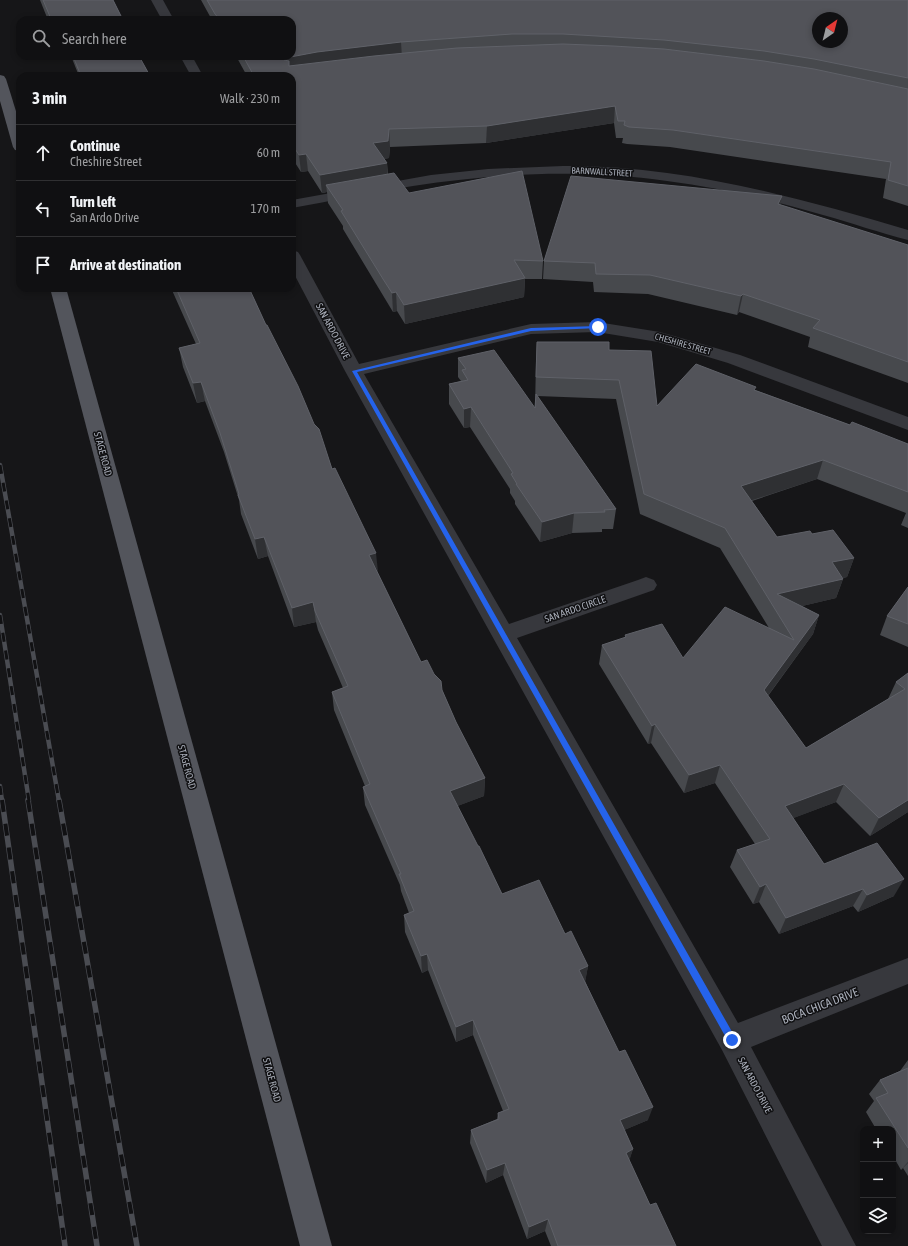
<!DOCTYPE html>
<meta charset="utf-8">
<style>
:root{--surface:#101012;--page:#19191b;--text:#f1f3f6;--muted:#9c9d9f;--line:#303032}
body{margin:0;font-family:"Asap Condensed",sans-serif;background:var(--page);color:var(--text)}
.controls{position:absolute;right:12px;bottom:12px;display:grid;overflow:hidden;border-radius:8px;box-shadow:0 2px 6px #0003}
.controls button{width:36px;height:36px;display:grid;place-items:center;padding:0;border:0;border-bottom:1px solid var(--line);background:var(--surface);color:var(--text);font:20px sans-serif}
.compass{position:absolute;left:812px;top:12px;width:36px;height:36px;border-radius:50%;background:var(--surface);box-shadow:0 2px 6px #0003;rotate:35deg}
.stop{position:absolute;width:12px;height:12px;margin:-9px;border:3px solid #2563eb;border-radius:50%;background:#fff}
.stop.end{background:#2563eb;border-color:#fff;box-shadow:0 1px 4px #0008}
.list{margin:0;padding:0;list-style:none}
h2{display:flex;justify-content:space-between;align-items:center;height:52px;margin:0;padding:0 16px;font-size:17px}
h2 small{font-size:13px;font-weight:400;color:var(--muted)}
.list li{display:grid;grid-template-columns:26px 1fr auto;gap:12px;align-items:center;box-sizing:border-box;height:56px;padding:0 16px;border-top:1px solid var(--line)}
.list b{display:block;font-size:15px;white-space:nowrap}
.list p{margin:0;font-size:13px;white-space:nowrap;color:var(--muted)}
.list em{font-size:13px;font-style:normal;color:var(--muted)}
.icon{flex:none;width:22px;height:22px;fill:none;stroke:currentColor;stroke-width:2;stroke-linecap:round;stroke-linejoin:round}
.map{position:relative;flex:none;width:908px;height:1246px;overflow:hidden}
.search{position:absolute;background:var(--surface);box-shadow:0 2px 6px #0003;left:16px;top:16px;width:280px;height:44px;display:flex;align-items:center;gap:10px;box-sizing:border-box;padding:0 14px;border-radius:12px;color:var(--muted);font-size:15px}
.panel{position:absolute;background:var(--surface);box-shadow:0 2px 6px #0003;left:16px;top:72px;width:280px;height:220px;border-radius:12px}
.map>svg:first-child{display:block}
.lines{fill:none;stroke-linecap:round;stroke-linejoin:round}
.minor{fill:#37383d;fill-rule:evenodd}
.major{fill:#53555c;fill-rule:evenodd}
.rail-far1-casing{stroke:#4a4c52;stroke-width:4.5}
.rail-casing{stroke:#4a4c52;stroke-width:5.5}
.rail-far1{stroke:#111113;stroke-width:3;stroke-dasharray:9;stroke-linecap:butt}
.rail{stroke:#111113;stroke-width:4;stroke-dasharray:12;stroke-linecap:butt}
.wall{fill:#47494d}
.shaded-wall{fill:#2f3033}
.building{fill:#525359;stroke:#5f6168;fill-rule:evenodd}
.route{fill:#2563eb}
.labels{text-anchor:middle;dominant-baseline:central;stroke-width:3;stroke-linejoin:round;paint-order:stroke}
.far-street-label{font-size:9px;fill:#a8adb8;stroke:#111113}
.street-label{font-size:10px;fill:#a8adb8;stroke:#111113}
.near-street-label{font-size:12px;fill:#a8adb8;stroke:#111113}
</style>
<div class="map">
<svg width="908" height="1246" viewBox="0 0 908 1246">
<rect width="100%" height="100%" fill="#161618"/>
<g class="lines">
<g class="minor">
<polygon points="151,0 163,0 174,20 162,20"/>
<polygon points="180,56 192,56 203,76 191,76"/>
<path d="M563 166C682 165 795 197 908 230V240C880 233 852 223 823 215 772 200 720 188 667 181 584 169 495 173 413 186 372 192 332 201 292 208V200L431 175 488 169Z"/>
<polygon points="292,250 298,252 300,255 359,364 531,324 597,322 660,332 740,355 908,417 908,430 728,363 658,342 597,332 531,334 364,374 509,624 638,580 646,577 654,580 657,585 654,590 517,638 738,1023 908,958 908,984 751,1047 856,1246 822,1246 722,1050 345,371 292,270"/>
</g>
<g class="major">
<polygon points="0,75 4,76 6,79 20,124 20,151 15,150 13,147 0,101"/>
<polygon points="50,288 66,288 332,1246 300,1246"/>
</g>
<g class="rail-far1-casing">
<g id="rail-far1">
<polyline points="0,465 59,801"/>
<polyline points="0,615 29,801"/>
<polyline points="0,786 2,801"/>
</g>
</g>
<g class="rail-casing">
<g id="rail">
<polyline points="2,800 65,1246"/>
<polyline points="28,800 97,1246"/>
<polyline points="59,800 137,1246"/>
</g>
</g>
<use href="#rail-far1" class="rail-far1"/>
<use href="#rail" class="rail"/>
</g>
<g class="wall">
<polygon points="40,0 113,0 123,20 48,20"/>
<polygon points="201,0 908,0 908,206 883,198 886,179 670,147 627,144 622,143 623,138 616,138 614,123 486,143 390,147 389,158 384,159 387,163 388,174 409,193 543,261 542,279 525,279 524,297 405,324 397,311 393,312 343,229 343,226 328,203 327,192 322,193 308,171 301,172 292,158 292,76 247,76 236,56 292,56 292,20 212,20"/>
<polygon points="71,56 139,56 150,76 79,76"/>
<polygon points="782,196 780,205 908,245 908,383 808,347 810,337 739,312 737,315 648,294 594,292 593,282 543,279 544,261"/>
<polygon points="171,288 249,288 332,469 377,572 421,662 442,690 456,722 485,778 484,796 457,806 502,894 565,934 588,966 585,981 648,1120 624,1130 633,1149 629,1160 650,1205 676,1246 551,1246 545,1231 527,1239 503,1175 486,1183 470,1143 471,1130 497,1119 498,1113 503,1111 473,1035 456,1042 428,970 422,973 405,932 404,915 409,913 401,891 400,885 365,805 363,787 365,786 334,710 332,692 343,688 318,630 316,622 294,627 268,556 258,559 241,514 239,500 224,452 205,401 197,403 183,367 179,348 196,344"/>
<polygon points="537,342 609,350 657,406 755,390 850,425 908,444 908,528 901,525 906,513 817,479 752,501 777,537 812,534 854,558 847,577 843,578 843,579 836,598 802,606 819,615 813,634 768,696 806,748 888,699 896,682 908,673 908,812 870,836 836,802 793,818 824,864 894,896 858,912 853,906 779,934 759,902 753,904 730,867 737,850 755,844 715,783 684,793 651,743 648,744 599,664 602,645 625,638 625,635 683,658 769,628 720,548 640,514 616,399 537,396 616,509 613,529 602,529 602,532 572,533 540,542 515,504 515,501 510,493 510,489 470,427 464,428 449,404 449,384 461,381 458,377 458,358 535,408 536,361"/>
<polygon points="908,587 908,647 880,635 887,616"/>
<polygon points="908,1060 908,1176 903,1168 901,1170 893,1156 893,1129 876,1129 866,1112 874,1101 869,1094 880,1080 900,1071"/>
</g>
<g class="shaded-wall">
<polygon points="401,42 402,58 290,74 284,60 285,58 317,52"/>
<polygon points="615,106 614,123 486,143 487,126"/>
<polygon points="389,129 390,147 389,158 374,161 373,143"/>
<polygon points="306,154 308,171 301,172 299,155"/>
<polygon points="387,163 388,181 326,185 327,192 322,193 320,175"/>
<polygon points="782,196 778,214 778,204"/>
<polygon points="525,278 524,297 405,324 404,305"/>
<polygon points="396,292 397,311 393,312 392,293"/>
<polygon points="743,294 739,312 737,315 741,296"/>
<polygon points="201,382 205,401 197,403 193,383"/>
<polygon points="471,407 470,427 464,428 464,409"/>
<polygon points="823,460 817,479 737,505 741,486"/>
<polygon points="574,513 572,533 540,542 542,522"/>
<polygon points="264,537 268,556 258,559 255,539"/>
<polygon points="376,553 378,572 369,555"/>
<polygon points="854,558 847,577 825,582 832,562"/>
<polygon points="843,579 836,598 777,612 777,594"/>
<polygon points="313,602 316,622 294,627 292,608"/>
<polygon points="819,615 813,634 758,709 764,690"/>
<polygon points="655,724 651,743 648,744 652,726"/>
<polygon points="720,765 715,783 684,793 689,775"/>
<polygon points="485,778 484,796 450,809 450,791"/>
<polygon points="844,784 836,802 778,824 785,806"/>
<polygon points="908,800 908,812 870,836 879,818"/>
<polygon points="904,879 894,896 858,912 867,895"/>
<polygon points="766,884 759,902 753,904 760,887"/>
<polygon points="863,889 853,906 779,934 786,918"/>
<polygon points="427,954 428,970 422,973 421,956"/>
<polygon points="588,966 585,983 579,970"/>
<polygon points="473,1020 473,1035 456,1042 456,1027"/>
<polygon points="653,1107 648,1120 615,1134 620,1120"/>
<polygon points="633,1149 629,1162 626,1153"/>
<polygon points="908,1162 908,1163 901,1170"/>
<polygon points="505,1163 503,1175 486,1183 487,1170"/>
<polygon points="548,1219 545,1231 527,1239 529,1227"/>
</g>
<g class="building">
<polygon points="43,0 113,0 123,20 53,20 52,19 51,19"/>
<path d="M207 0H908V78L814 59 764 51 664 40 563 34H512L401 42 317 52 285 58 284 60 289 61V66L374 56 457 48 563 44 613 46 664 49 764 61 814 69 908 89V186L888 180 891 162 673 130 629 127 624 125 625 121H618L615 106 487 126 389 129 388 141 373 143 387 163 320 175 306 154 299 155 292 144V76H254L243 56H292V20H220L215 14ZM818 18H842V42H818Z"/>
<polygon points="73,56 139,56 150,76 81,76"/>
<polygon points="522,171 543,261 514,260 525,278 404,305 396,292 392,293 383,279 341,211 343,210 326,185 394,173 409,193"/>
<polygon points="571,176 782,196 778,204 908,245 908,362 813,328 820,320 743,294 741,296 650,275 596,274 595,263 544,261"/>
<polygon points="176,288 249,288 266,325 267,325 298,386 314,424 319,429 332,469 335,468 376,553 369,555 421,662 427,660 434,674 441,681 442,690 456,722 485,778 450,791 478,846 479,846 502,894 539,880 565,934 571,931 588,966 579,970 619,1052 625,1050 653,1107 620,1120 633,1149 626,1153 650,1205 656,1203 676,1246 558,1246 548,1219 529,1227 505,1163 487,1170 471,1130 499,1119 498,1113 509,1109 473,1020 456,1027 427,954 421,956 404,915 414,911 399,874 401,874 363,787 370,784 332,692 348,686 315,611 313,602 292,608 264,537 255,539 238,495 239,494 220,433 201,382 193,383 179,348 200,343"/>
<polygon points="537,342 609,342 609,350 651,351 657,406 696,364 756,387 754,390 850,425 852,422 908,444 908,492 823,460 741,486 777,537 810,531 812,534 833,530 854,558 832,562 843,579 777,594 819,615 764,690 806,748 905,689 896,682 908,673 908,800 879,818 844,784 785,806 824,864 877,843 904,879 867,895 863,889 786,918 766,884 760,887 737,850 770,839 720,765 689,775 655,724 652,726 602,645 626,637 625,635 662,624 683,658 725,607 794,640 725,528 644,494 619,380 536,377"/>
<polygon points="494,350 535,408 536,394 616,509 604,510 605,512 574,513 542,522 516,484 517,484 511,474 513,473 471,407 464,409 449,384 468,380 462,370 466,369 458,358"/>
<polygon points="908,587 908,624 887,616"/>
<polygon points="908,1068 908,1148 876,1098 888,1093 880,1080"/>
</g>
<polygon class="route" points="598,326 600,327 599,328 531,331 357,372 735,1037 736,1040 735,1043 732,1045 729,1043 352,371 531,328"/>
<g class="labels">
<g class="far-street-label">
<text transform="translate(602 172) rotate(3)">BARNWALL STREET</text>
<text transform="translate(683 344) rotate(16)">CHESHIRE STREET</text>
</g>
<g class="street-label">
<text transform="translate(333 331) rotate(62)">SAN ARDO DRIVE</text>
<text transform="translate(103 454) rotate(75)">STAGE ROAD</text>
<text transform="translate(575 609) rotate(-19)">SAN ARDO CIRCLE</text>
<text transform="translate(187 767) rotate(75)">STAGE ROAD</text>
<text transform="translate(272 1080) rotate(75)">STAGE ROAD</text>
<text transform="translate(755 1085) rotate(62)">SAN ARDO DRIVE</text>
</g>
<g class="near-street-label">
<text transform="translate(820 1006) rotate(-21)">BOCA CHICA DRIVE</text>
</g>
</g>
</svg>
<div class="controls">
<button>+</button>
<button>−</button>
<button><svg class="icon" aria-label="layers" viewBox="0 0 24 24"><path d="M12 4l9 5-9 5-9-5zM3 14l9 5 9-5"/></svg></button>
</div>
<svg class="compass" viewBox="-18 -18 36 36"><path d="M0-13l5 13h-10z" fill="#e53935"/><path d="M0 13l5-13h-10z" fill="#9c9d9f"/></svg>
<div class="stop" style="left:598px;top:327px"></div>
<div class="stop end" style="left:732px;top:1040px"></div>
<div class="search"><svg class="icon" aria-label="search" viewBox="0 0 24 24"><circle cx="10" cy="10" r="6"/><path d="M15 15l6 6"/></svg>Search here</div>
<section class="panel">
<h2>3 min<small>Walk · 230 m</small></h2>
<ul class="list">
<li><svg class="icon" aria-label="ahead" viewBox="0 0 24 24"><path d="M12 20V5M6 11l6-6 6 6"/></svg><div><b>Continue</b><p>Cheshire Street</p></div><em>60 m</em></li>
<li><svg class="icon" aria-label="left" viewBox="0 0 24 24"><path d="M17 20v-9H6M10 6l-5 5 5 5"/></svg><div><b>Turn left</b><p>San Ardo Drive</p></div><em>170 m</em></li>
<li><svg class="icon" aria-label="arrive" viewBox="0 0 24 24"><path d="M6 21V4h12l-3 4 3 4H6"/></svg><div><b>Arrive at destination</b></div></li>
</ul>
</section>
</div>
